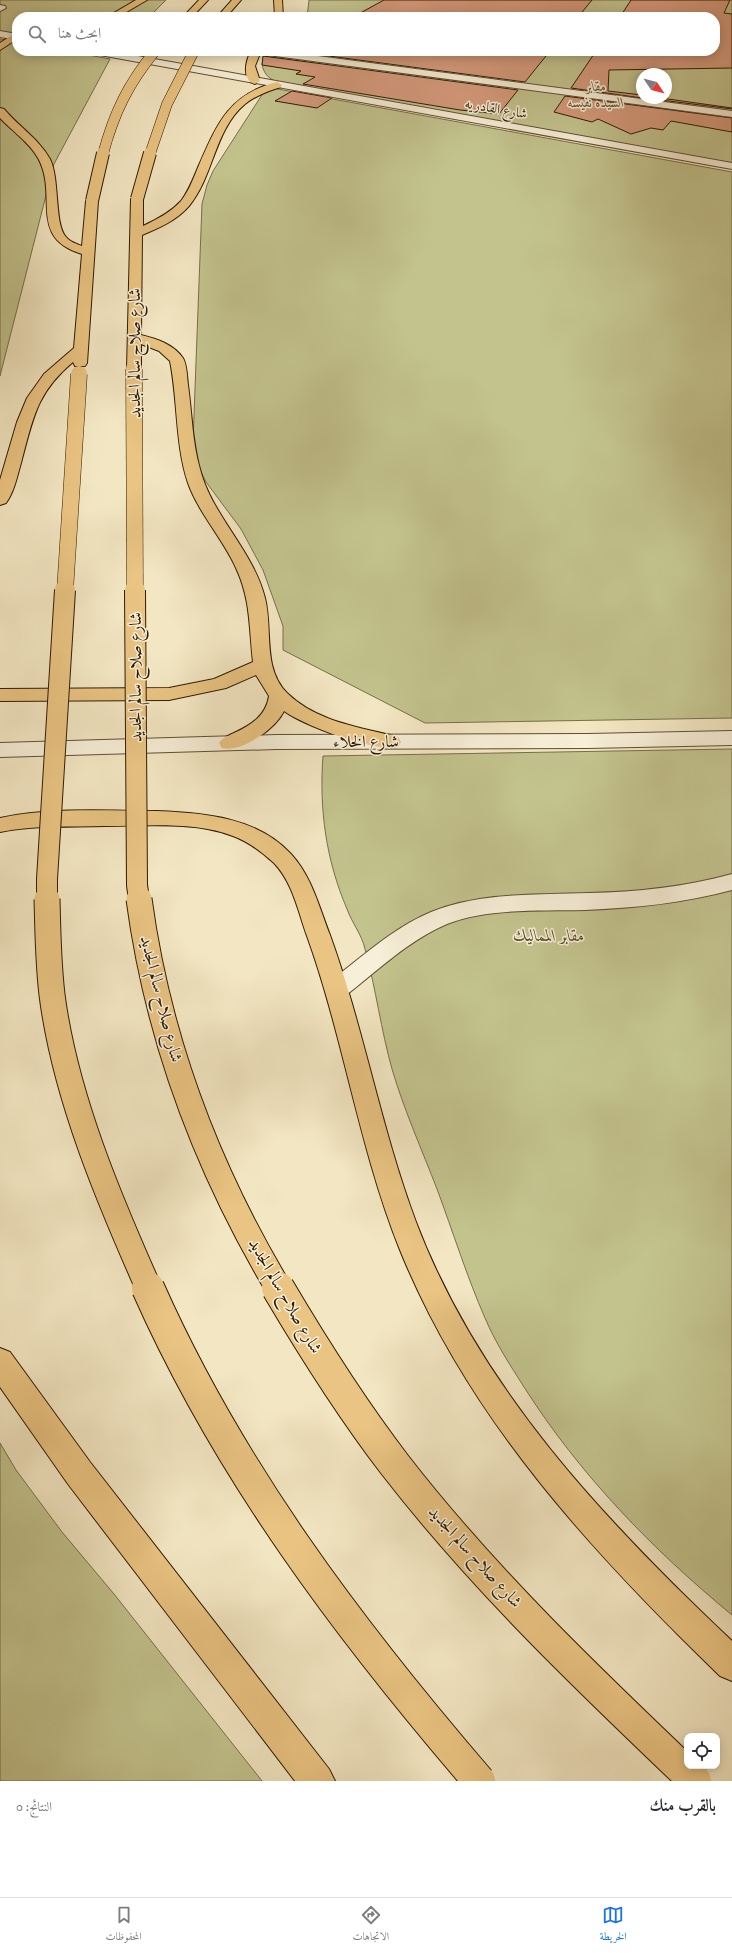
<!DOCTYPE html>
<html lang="ar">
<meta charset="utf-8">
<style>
:root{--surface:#fff;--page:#f7f7f7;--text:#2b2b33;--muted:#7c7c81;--line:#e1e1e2;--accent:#1a73e8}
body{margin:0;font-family:"IM FELL DW Pica",Amiri,serif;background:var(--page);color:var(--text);direction:rtl}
.controls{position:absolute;right:12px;bottom:12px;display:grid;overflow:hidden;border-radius:8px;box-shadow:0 2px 10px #0003}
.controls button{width:36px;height:36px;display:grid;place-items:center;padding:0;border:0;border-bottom:1px solid var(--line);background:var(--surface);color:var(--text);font:20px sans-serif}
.compass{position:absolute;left:636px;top:68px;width:36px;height:36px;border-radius:50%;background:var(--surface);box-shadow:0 2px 10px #0003;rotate:125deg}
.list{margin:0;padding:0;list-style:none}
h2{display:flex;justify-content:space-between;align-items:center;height:52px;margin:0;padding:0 16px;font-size:17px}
h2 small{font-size:13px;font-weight:400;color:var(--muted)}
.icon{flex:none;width:22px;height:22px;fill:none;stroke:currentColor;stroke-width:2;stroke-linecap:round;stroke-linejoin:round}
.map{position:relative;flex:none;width:732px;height:1781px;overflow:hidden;direction:ltr}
.search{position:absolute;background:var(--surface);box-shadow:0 2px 10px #0003;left:12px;right:12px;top:12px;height:44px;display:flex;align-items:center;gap:10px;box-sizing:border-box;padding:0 14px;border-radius:16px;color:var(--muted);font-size:15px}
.sheet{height:116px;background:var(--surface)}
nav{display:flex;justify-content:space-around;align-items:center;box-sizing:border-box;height:56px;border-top:1px solid var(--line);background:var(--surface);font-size:11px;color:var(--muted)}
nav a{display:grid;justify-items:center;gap:2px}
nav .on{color:var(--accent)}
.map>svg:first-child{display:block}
.green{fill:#c3c38e;stroke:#786f48;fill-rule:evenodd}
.building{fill:#d59a7c;stroke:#2e1b03}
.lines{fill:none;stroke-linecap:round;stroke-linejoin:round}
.minor-casing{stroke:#5f4e33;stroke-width:2}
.tertiary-casing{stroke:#5f4e33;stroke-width:2}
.trunk-casing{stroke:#2e1b03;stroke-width:2}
.minor{fill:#f7efd8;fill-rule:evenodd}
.tertiary{fill:#f7efd8;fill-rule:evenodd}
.trunk{fill:#eac482;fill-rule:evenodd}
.trunk-bridge-far5-casing{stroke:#2e1b03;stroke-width:11;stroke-linecap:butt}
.trunk-bridge-far4-casing{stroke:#2e1b03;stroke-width:14;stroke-linecap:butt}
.trunk-bridge-far3-casing{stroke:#2e1b03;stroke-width:17;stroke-linecap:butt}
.trunk-bridge-far2-casing{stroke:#2e1b03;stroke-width:22;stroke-linecap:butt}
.trunk-bridge-far1-casing{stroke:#2e1b03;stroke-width:27;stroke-linecap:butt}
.trunk-bridge-casing{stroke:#2e1b03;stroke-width:34;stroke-linecap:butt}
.trunk-bridge-far5{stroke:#eac482;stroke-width:10}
.trunk-bridge-far4{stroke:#eac482;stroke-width:12}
.trunk-bridge-far3{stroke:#eac482;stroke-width:16}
.trunk-bridge-far2{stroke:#eac482;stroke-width:20}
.trunk-bridge-far1{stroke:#eac482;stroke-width:25}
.trunk-bridge{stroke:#eac482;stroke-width:32}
.labels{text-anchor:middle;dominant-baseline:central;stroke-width:3;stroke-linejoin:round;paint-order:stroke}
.far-park-label{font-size:14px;font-style:italic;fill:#5b4d2d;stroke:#f7efd8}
.far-street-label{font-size:14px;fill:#2e1b03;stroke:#f7efd8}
.street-label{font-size:17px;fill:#2e1b03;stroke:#f7efd8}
.park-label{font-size:17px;font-style:italic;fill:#5b4d2d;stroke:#f7efd8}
</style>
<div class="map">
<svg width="732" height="1781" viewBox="0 0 732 1781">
<rect width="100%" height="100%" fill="#f3e7c3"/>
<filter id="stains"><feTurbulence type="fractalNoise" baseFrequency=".005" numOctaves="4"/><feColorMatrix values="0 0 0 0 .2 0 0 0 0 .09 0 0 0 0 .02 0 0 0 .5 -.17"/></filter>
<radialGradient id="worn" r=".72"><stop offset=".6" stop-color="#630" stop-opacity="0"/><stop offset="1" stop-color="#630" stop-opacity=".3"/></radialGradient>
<g class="green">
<polygon points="0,0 166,0 149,17 17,17 17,35 0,32"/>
<path d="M309 0H732V163L285 85C274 81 264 78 262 64L265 55 271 51H715V17H307ZM642 74H666V98H642Z"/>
<polygon points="0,39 17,42 17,51 67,51 110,59 54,164 0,376"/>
<polygon points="267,87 732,172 732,718 425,723 283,650 283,626 263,570 241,529 206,482 199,468 193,442 202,204 207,185 213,171"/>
<path d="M732 749V1615C652 1549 580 1475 524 1387 510 1365 495 1342 485 1318 467 1277 453 1232 437 1189 422 1150 404 1110 392 1069 381 1030 376 989 365 949 362 935 352 923 347 909 326 860 319 809 323 756Z"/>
<polygon points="0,1443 16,1470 62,1532 114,1594 262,1781 0,1781"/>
</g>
<g class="building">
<polygon points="384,0 592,0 578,17 353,17"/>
<polygon points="631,0 730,0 724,13 732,14 732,68 609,70 608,91 642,95 642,98 571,88 596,51 715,51 715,17 620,17"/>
<polygon points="291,51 550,51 525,82"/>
<polygon points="263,56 518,90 499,114 460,110 303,84 315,77 296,74 301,71 262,65"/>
<polygon points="292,91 332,98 317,108 275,101"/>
<polygon points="565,96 732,118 732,132 671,121 663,130 651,128 631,134 598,119 592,122 554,112"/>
<polygon points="645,98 661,98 732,108 732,109"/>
</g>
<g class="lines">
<g class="minor-casing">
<g id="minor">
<polygon points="0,5 5,6 6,8 0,11"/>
<polygon points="255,51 280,51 732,111 732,117 260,54"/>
</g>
</g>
<g class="tertiary-casing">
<g id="tertiary">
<polygon points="0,31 17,34 17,40 0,37"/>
<polygon points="89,51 110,51 732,163 732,169 94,54"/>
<polygon points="732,731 732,745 588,748 276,749 0,757 0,743 276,735 588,734"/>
<path d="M732 874V890C684 903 635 908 585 910 542 911 487 908 447 924 409 940 377 971 345 996L337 998 329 996 325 989 329 982C361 958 393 928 431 912 480 892 536 895 589 893 637 892 685 887 732 874Z"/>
</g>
</g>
<g class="trunk-casing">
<g id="trunk">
<polygon points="136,0 147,0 118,17 107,17"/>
<polygon points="199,0 208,0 192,17 183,17"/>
<polygon points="232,0 241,0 226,17 217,17"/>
<polygon points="274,0 282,0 283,17 275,17"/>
<polygon points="17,32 17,39 0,50 0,43"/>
<path d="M251 51H261L255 66 260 81 255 84C241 80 246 60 251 51Z"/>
<path d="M277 82 282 85 281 87C268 91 255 96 245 104 214 130 214 176 189 206 177 220 159 228 142 235L141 335C157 339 173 344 183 358 187 365 187 377 188 385 192 413 192 441 200 469 212 516 253 550 265 598 273 629 262 668 287 693 317 722 359 727 398 737L401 742 398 747C376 753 303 725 284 711 276 728 242 753 222 748L219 743C223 737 228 736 234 733 251 725 266 716 269 696L256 675 226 688 169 700 0 701V689L169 688 214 679 253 662C249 628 251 600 236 568 223 539 198 512 188 483 175 444 178 401 170 361L159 351 141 344V369L139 372H129L127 369 131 199 137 195 143 199V226C156 220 171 212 181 201 189 191 194 177 199 165 217 124 229 94 277 82Z"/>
<path d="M0 108 4 109C18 126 39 139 50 159 60 179 54 224 66 237 70 242 77 244 82 246L86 201 92 197 98 201 87 363 85 366H75L73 362C36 393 33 419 21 463 17 477 14 492 6 503L0 505V480L17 422 27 398 44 374 74 348 82 254C27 237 59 196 38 158 29 142 12 131 0 118Z"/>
<path d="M157 811C204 813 257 817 291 854 312 877 319 907 330 935 364 1029 381 1129 416 1222 479 1388 605 1521 732 1641V1681L720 1676C591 1551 468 1418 400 1250 359 1148 344 1039 307 936 298 911 293 883 274 863 262 852 249 842 233 836 196 821 144 826 105 826 70 827 35 825 0 832V818C51 807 106 811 157 811Z"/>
<polygon points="0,1348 10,1352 90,1462 329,1769 335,1781 295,1781 68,1484 0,1387"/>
</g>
</g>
<use href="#minor" class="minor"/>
<use href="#tertiary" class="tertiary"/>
<use href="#trunk" class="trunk"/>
<g class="trunk-bridge-far5-casing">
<g id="trunk-bridge-far5">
<path d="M103 154C114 113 128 84 155 51"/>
<polyline points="150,154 167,104 194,51"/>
</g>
</g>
<g class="trunk-bridge-far4-casing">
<g id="trunk-bridge-far4">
<polyline points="137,199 150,153"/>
<polyline points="92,201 103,153"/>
</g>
</g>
<g class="trunk-bridge-far3-casing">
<g id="trunk-bridge-far3">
<polyline points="134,369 135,591"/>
<polyline points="65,591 79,374"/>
</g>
</g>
<g class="trunk-bridge-far2-casing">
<g id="trunk-bridge-far2">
<polyline points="135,590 137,885 139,900"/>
<polyline points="47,900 47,879 65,590"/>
</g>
</g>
<g class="trunk-bridge-far1-casing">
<g id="trunk-bridge-far1">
<path d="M47 899C48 933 48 968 53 1002 67 1100 109 1199 149 1289"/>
<path d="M139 899C158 1040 206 1167 279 1289"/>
</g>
</g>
<g class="trunk-bridge-casing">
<g id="trunk-bridge">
<path d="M148 1288C229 1471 350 1631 479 1781"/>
<path d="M278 1288C314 1349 352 1409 395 1465 484 1580 590 1681 695 1781"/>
</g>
</g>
<use href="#trunk-bridge-far5" class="trunk-bridge-far5"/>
<use href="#trunk-bridge-far4" class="trunk-bridge-far4"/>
<use href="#trunk-bridge-far3" class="trunk-bridge-far3"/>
<use href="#trunk-bridge-far2" class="trunk-bridge-far2"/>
<use href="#trunk-bridge-far1" class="trunk-bridge-far1"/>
<use href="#trunk-bridge" class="trunk-bridge"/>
</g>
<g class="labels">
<g class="far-park-label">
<text x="596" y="87">مقابر<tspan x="596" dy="16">السيده نفيسه</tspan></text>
</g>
<g class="far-street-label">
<text transform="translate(496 109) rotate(10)">شارع القادريه</text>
</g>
<g class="street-label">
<text transform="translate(135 353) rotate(-90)">شارع صلاح سالم الجديد</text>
<text transform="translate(136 677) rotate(-90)">شارع صلاح سالم الجديد</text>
<text x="366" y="742">شارع الخلاء</text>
<text transform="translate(161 999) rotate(76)">شارع صلاح سالم الجديد</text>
<text transform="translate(285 1296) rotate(60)">شارع صلاح سالم الجديد</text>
<text transform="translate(475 1557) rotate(48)">شارع صلاح سالم الجديد</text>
</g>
<g class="park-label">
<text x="549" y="936">مقابر المماليك</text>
</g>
</g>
<rect width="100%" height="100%" filter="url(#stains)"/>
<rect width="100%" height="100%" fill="url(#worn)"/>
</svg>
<div class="controls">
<button><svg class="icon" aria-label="locate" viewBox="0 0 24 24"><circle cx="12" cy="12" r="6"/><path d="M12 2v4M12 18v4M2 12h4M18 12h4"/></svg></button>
</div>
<svg class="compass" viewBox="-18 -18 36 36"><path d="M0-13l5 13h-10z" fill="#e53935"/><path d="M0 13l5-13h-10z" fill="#7c7c81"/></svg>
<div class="search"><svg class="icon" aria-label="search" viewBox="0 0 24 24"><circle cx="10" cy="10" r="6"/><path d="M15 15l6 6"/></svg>ابحث هنا</div>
</div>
<section class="sheet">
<h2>بالقرب منك<small>النتائج: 0</small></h2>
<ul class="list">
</ul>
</section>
<nav>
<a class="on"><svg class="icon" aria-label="map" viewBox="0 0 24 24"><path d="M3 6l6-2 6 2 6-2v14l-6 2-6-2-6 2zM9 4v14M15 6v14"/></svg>الخريطة</a>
<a><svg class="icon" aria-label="directions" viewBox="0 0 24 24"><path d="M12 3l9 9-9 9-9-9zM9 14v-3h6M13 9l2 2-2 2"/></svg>الاتجاهات</a>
<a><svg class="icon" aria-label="saved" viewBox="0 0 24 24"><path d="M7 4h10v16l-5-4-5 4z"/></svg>المحفوظات</a>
</nav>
